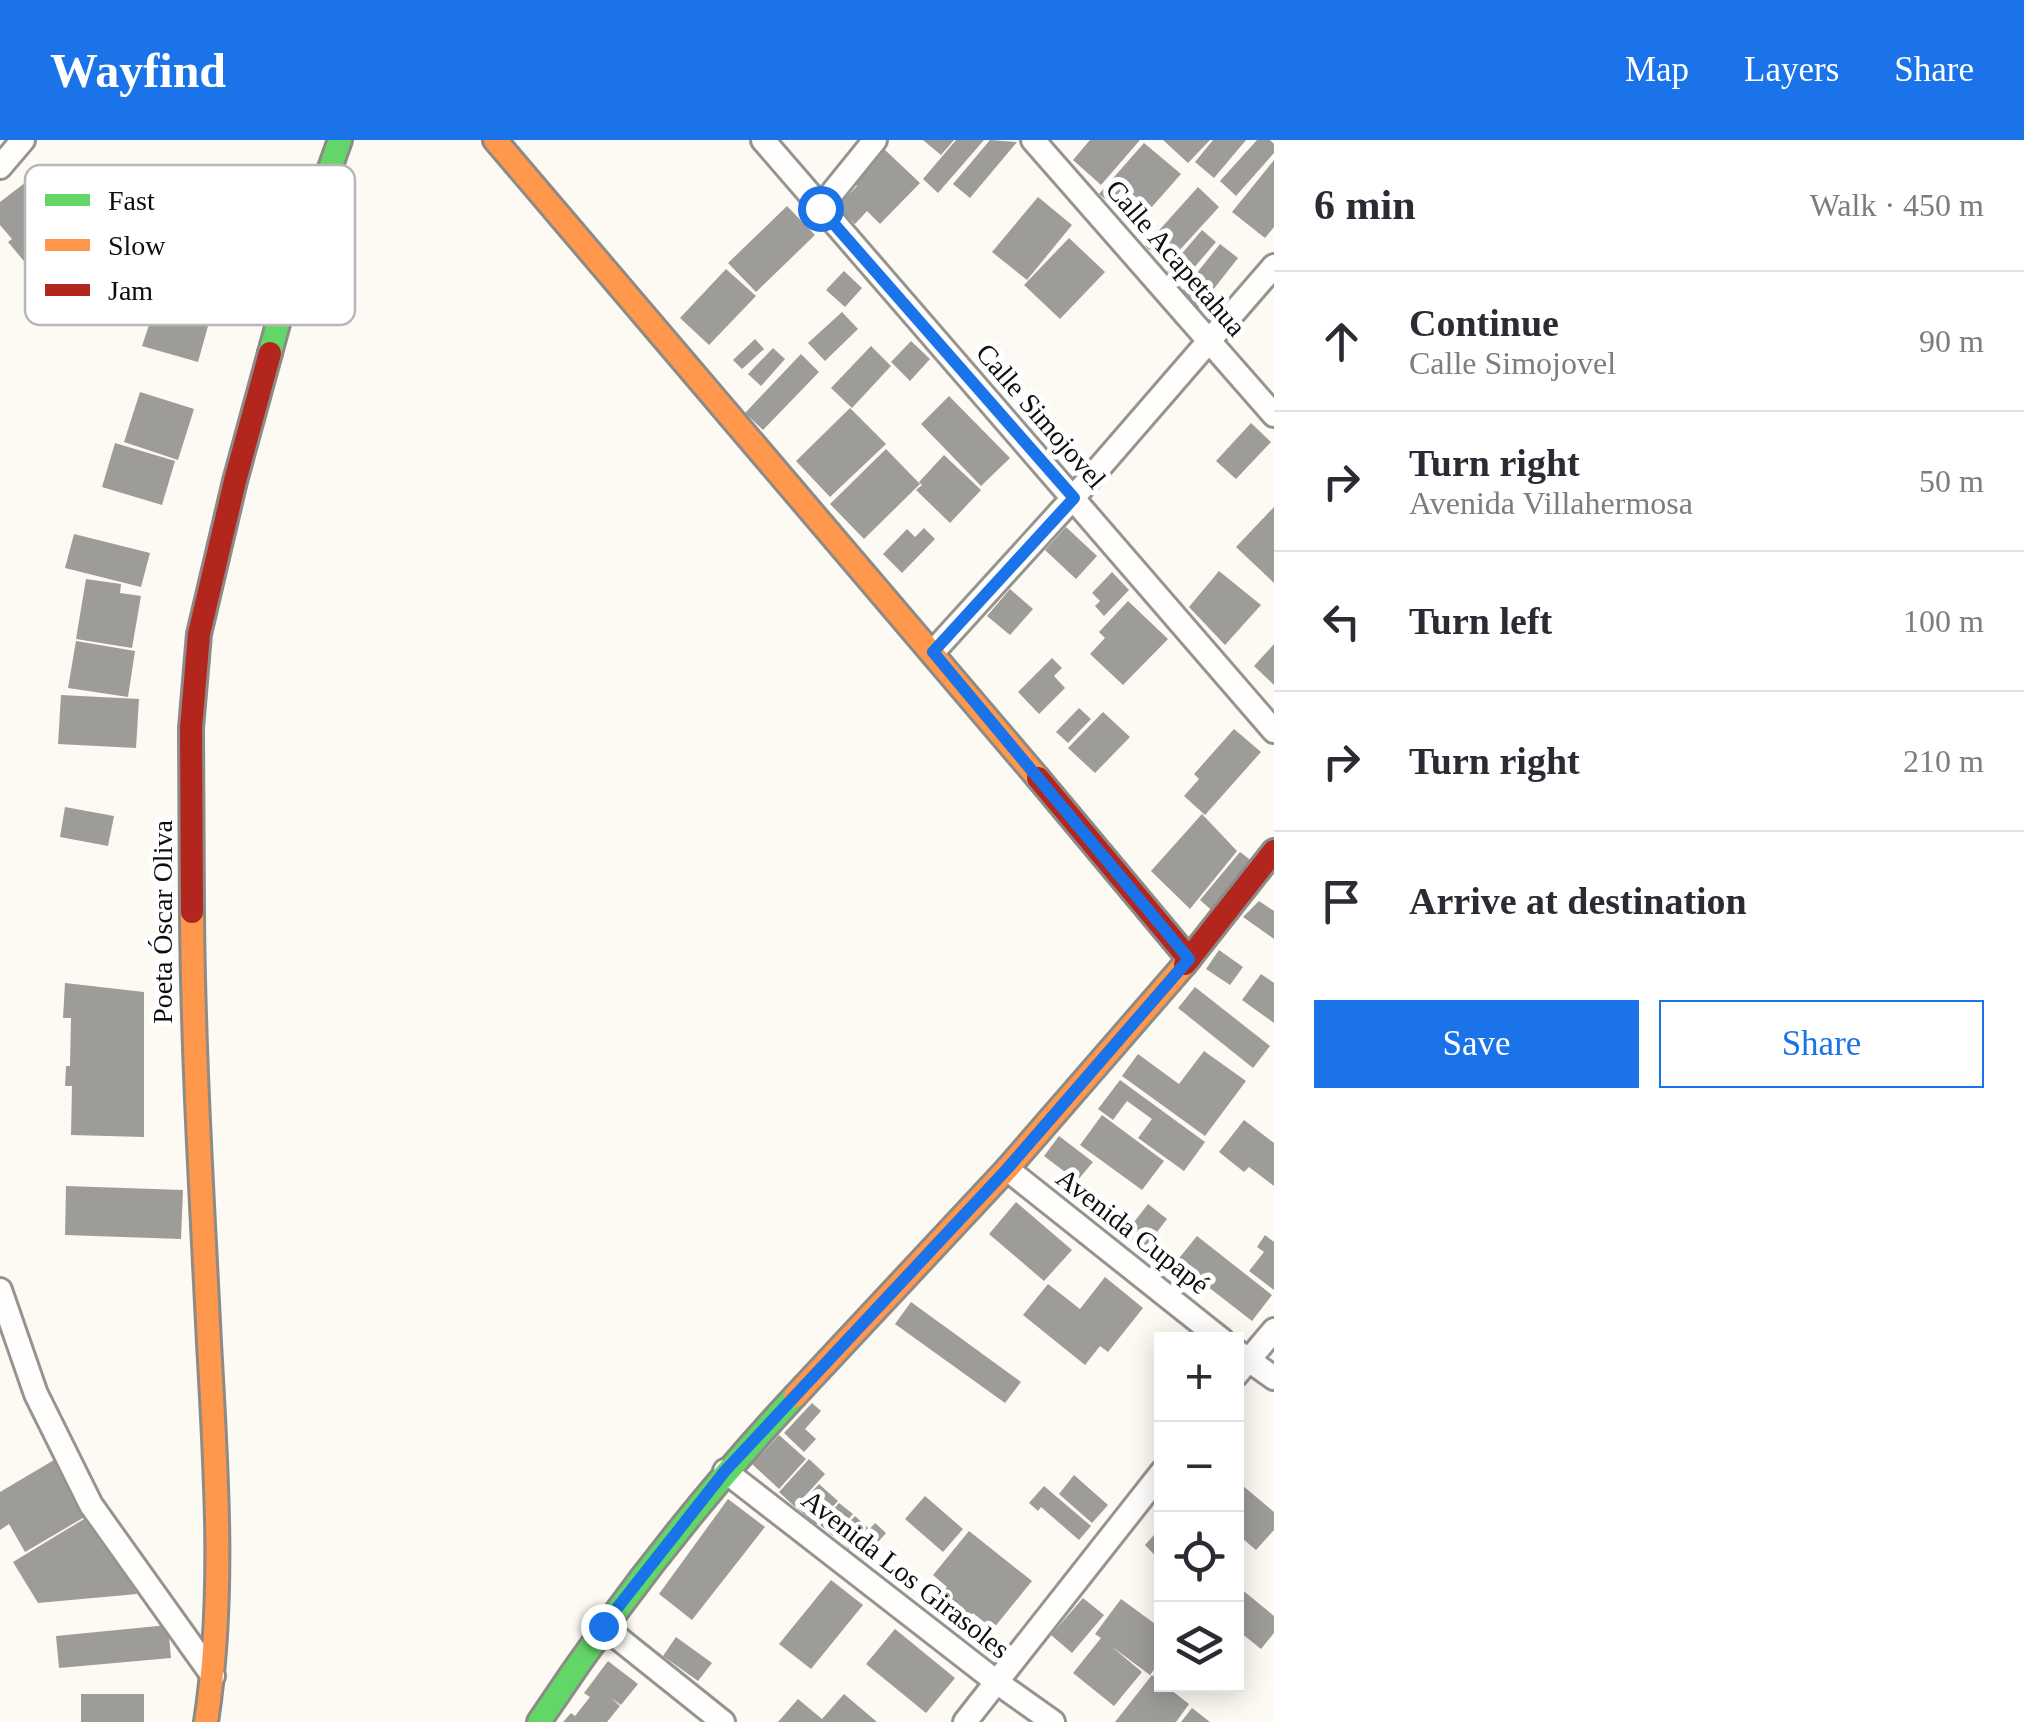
<!DOCTYPE html>
<meta charset="utf-8">
<style>
:root{--surface:#fff;--page:#f7f7f7;--text:#2b2b33;--muted:#7c7c81;--line:#e1e1e2;--accent:#1a73e8}
body{margin:0;font-family:Georgia,serif;background:var(--page);color:var(--text)}
.controls{position:absolute;right:30px;bottom:30px;display:grid;overflow:hidden;border-radius:0px;box-shadow:0 5px 25px #0003}
.controls button{width:90px;height:90px;display:grid;place-items:center;padding:0;border:0;border-bottom:2px solid var(--line);background:var(--surface);color:var(--text);font:50px sans-serif}
.stop{position:absolute;width:30px;height:30px;margin:-22px;border:8px solid #1a73e8;border-radius:50%;background:#fff}
.stop.end{background:#1a73e8;border-color:#fff;box-shadow:0 2px 10px #0008}
.list{margin:0;padding:0;list-style:none}
h2{display:flex;justify-content:space-between;align-items:center;height:130px;margin:0;padding:0 40px;font-size:42px}
h2 small{font-size:32px;font-weight:400;color:var(--muted)}
.list li{display:grid;grid-template-columns:65px 1fr auto;gap:30px;align-items:center;box-sizing:border-box;height:140px;padding:0 40px;border-top:2px solid var(--line)}
.list b{display:block;font-size:38px;white-space:nowrap}
.list p{margin:0;font-size:32px;white-space:nowrap;color:var(--muted)}
.list em{font-size:32px;font-style:normal;color:var(--muted)}
.actions{display:flex;gap:20px;padding:30px 40px}
.actions a{flex:1;padding:22px 0;border:2px solid var(--accent);border-radius:0px;text-align:center;font-size:35px;color:var(--accent)}
.actions .main{background:var(--accent);color:#fff}
.icon{flex:none;width:55px;height:55px;fill:none;stroke:currentColor;stroke-width:2;stroke-linecap:round;stroke-linejoin:round}
.map{position:relative;flex:none;width:1274px;height:1582px;overflow:hidden}
header{display:flex;align-items:center;gap:60px;box-sizing:border-box;height:140px;padding:0 50px;background:var(--accent);color:#fff}
header strong{font-size:48px}
nav{display:flex;gap:55px;margin-inline-start:auto;font-size:35px}
main{display:flex}
aside{flex:1;background:var(--surface)}
.map>svg:first-child{display:block}
.building{fill:#9e9c98}
.lines{fill:none;stroke-linecap:round;stroke-linejoin:round}
.street-casing{stroke:#959491;stroke-width:28}
.fast-casing{stroke:#8c8b87;stroke-width:28}
.slow-casing{stroke:#8c8b87;stroke-width:28}
.jam-casing{stroke:#8c8b87;stroke-width:28}
.street{stroke:#fffefd;stroke-width:22}
.fast{stroke:#63d668;stroke-width:22}
.slow{stroke:#ff974d;stroke-width:22}
.jam{stroke:#b3261e;stroke-width:22}
.route{stroke:#1a73e8;stroke-width:12}
.labels{text-anchor:middle;dominant-baseline:central;stroke-width:10;stroke-linejoin:round;paint-order:stroke}
.street-label{font-size:28px;fill:#0e0e0e;stroke:#fff}
.key{fill:#fff;stroke:#b7b7b7;stroke-width:2.5}
.key-label{font-size:28px;fill:#0e0e0e}
</style>
<header>
<strong>Wayfind</strong>
<nav><a>Map</a><a>Layers</a><a>Share</a></nav>
</header>
<main>
<div class="map">
<svg width="1274" height="1582" viewBox="0 0 1274 1582">
<rect width="100%" height="100%" fill="#fcfaf2"/>
<g class="building">
<polygon points="923,0 954,0 941,15"/>
<polygon points="956,0 984,0 938,53 923,39"/>
<polygon points="990,0 1017,2 970,58 953,44"/>
<polygon points="1090,0 1140,0 1101,45 1073,20"/>
<polygon points="1163,0 1210,0 1188,23"/>
<polygon points="1213,0 1246,0 1214,38 1195,22"/>
<polygon points="1257,0 1270,0 1274,4 1274,13 1236,56 1220,41"/>
<polygon points="1144,3 1181,34 1143,77 1131,66 1137,58 1124,47 1110,63 1099,54"/>
<polygon points="883,8 920,43 880,84 867,71 855,84 837,67 857,46 851,40"/>
<polygon points="1274,20 1274,87 1265,98 1232,72"/>
<polygon points="26,42 68,93 28,126 8,102 12,99 0,85 0,62"/>
<polygon points="1198,47 1219,67 1166,125 1145,106"/>
<polygon points="1038,57 1072,85 1027,140 992,112"/>
<polygon points="787,66 815,95 756,152 728,123"/>
<polygon points="1202,90 1216,102 1181,143 1167,131"/>
<polygon points="1069,98 1105,132 1060,179 1024,145"/>
<polygon points="1220,104 1238,118 1198,169 1180,154"/>
<polygon points="726,129 756,156 709,205 680,178"/>
<polygon points="844,131 862,148 845,167 826,150"/>
<polygon points="153,164 210,179 198,222 142,206 149,185 134,181 137,170 151,174"/>
<polygon points="842,172 858,189 825,221 808,203"/>
<polygon points="755,199 764,209 742,229 733,220"/>
<polygon points="911,201 930,219 910,241 891,222"/>
<polygon points="871,206 891,226 852,268 831,248"/>
<polygon points="773,208 785,219 761,246 748,234"/>
<polygon points="801,214 819,232 763,290 745,273"/>
<polygon points="140,252 194,269 178,320 124,302"/>
<polygon points="949,256 1010,318 981,346 921,284"/>
<polygon points="850,268 886,304 830,357 796,321"/>
<polygon points="1251,283 1271,302 1236,339 1216,321"/>
<polygon points="115,303 175,321 162,365 102,347"/>
<polygon points="886,309 920,344 864,399 830,364"/>
<polygon points="944,315 981,350 950,383 916,350 922,345 919,342"/>
<polygon points="1274,367 1274,443 1236,407"/>
<polygon points="1066,387 1097,416 1076,439 1045,410"/>
<polygon points="924,388 935,399 902,433 883,414 907,389 915,397"/>
<polygon points="74,394 150,413 141,447 65,428"/>
<polygon points="1219,431 1261,465 1225,505 1189,467"/>
<polygon points="1112,432 1129,450 1104,476 1095,466 1100,461 1092,453"/>
<polygon points="86,439 121,444 120,453 141,456 132,508 76,499"/>
<polygon points="1010,449 1033,469 1010,495 987,476"/>
<polygon points="1128,461 1168,499 1123,545 1090,514 1105,498 1099,492"/>
<polygon points="76,501 135,511 128,557 68,548"/>
<polygon points="1274,504 1274,545 1254,526"/>
<polygon points="1052,518 1062,528 1054,536 1065,548 1039,574 1018,552"/>
<polygon points="61,555 139,559 136,608 58,604"/>
<polygon points="1079,568 1091,579 1068,603 1056,592"/>
<polygon points="1103,572 1130,597 1095,633 1068,608"/>
<polygon points="1234,589 1261,612 1205,675 1184,656 1199,639 1194,634"/>
<polygon points="65,667 114,676 108,706 60,697"/>
<polygon points="1202,674 1237,711 1190,769 1151,731"/>
<polygon points="1240,712 1257,725 1216,774 1200,760"/>
<polygon points="1259,761 1274,771 1274,799 1243,777"/>
<polygon points="1219,810 1243,827 1230,845 1206,829"/>
<polygon points="1261,834 1274,843 1274,883 1242,860"/>
<polygon points="65,843 144,852 144,997 71,995 72,946 65,946 66,926 70,926 71,878 63,878"/>
<polygon points="1195,847 1270,906 1253,928 1178,868"/>
<polygon points="1204,911 1246,941 1205,996 1122,936 1138,914 1179,944"/>
<polygon points="1120,940 1205,1002 1184,1031 1138,998 1152,979 1127,961 1113,980 1098,969"/>
<polygon points="1102,975 1164,1021 1142,1050 1080,1005"/>
<polygon points="1244,980 1274,1003 1274,1046 1249,1027 1244,1032 1219,1012"/>
<polygon points="1059,996 1093,1022 1077,1041 1044,1016"/>
<polygon points="66,1046 183,1050 181,1099 65,1095"/>
<polygon points="1016,1062 1072,1110 1044,1141 989,1094"/>
<polygon points="1148,1064 1167,1079 1143,1110 1124,1095"/>
<polygon points="1265,1095 1274,1102 1274,1150 1249,1131 1264,1112 1257,1107"/>
<polygon points="1197,1096 1272,1155 1252,1181 1176,1122"/>
<polygon points="1105,1137 1143,1168 1108,1212 1100,1206 1085,1225 1023,1175 1048,1144 1080,1169"/>
<polygon points="911,1162 1021,1242 1005,1263 895,1184"/>
<polygon points="812,1263 821,1271 805,1289 816,1299 804,1312 784,1293"/>
<polygon points="779,1295 806,1319 779,1349 752,1324"/>
<polygon points="809,1319 825,1334 795,1367 779,1352"/>
<polygon points="54,1320 88,1375 25,1412 9,1384 0,1390 0,1352"/>
<polygon points="1074,1335 1108,1365 1092,1383 1059,1354"/>
<polygon points="1236,1340 1274,1372 1274,1390 1256,1410 1236,1393"/>
<polygon points="819,1344 838,1361 816,1385 797,1368"/>
<polygon points="1044,1346 1091,1386 1079,1400 1041,1367 1038,1371 1029,1363"/>
<polygon points="925,1356 963,1389 943,1412 905,1379"/>
<polygon points="728,1359 765,1387 692,1480 659,1454"/>
<polygon points="839,1363 853,1374 833,1396 820,1385"/>
<polygon points="89,1376 137,1454 38,1463 13,1422"/>
<polygon points="855,1376 868,1388 849,1409 836,1396"/>
<polygon points="875,1383 886,1393 863,1419 852,1409"/>
<polygon points="1162,1386 1162,1423 1145,1405"/>
<polygon points="969,1391 1032,1441 993,1489 973,1473 961,1487 933,1464 947,1447 933,1435"/>
<polygon points="831,1440 863,1465 811,1529 779,1504"/>
<polygon points="1240,1448 1274,1476 1274,1493 1261,1509 1236,1489 1236,1453"/>
<polygon points="1083,1458 1104,1475 1072,1513 1051,1495"/>
<polygon points="1121,1459 1162,1489 1162,1519 1150,1535 1111,1506 1142,1532 1114,1566 1073,1533 1101,1498 1095,1494"/>
<polygon points="168,1485 171,1518 59,1528 56,1496"/>
<polygon points="895,1489 955,1538 926,1573 866,1524"/>
<polygon points="676,1497 712,1523 698,1541 663,1516"/>
<polygon points="608,1521 638,1544 621,1565 611,1558 620,1566 607,1582 563,1582 571,1573 575,1576 590,1557 584,1553"/>
<polygon points="1152,1535 1189,1564 1176,1582 1115,1582"/>
<rect x="81" y="1554" width="63" height="28"/>
<polygon points="844,1554 877,1582 778,1582 798,1559 822,1579"/>
<polygon points="1192,1568 1210,1582 1181,1582"/>
</g>
<g class="lines">
<g class="street-casing">
<g id="street">
<polyline points="763,0 1274,591"/>
<polyline points="1033,0 1274,275"/>
<polyline points="0,27 23,0"/>
<polyline points="820,68 875,0"/>
<polyline points="933,512 1073,358 1274,126"/>
<polyline points="1007,1029 1222,1200"/>
<polyline points="0,1150 36,1254 91,1365 213,1536"/>
<polyline points="1236,1211 1274,1238"/>
<polyline points="1236,1235 1274,1190"/>
<polyline points="725,1331 998,1543 1053,1582"/>
<polyline points="603,1486 723,1582"/>
<polyline points="965,1582 1162,1332"/>
</g>
</g>
<g class="fast-casing">
<g id="fast">
<polyline points="270,213 289,143 340,0"/>
<path d="M539 1582C616 1466 700 1358 795 1256"/>
</g>
</g>
<g class="slow-casing">
<g id="slow">
<polyline points="495,0 1038,638"/>
<path d="M192 772C193 916 202 1059 209 1203 216 1329 225 1458 206 1582"/>
<polyline points="795,1256 1007,1029 1185,824"/>
</g>
</g>
<g class="jam-casing">
<g id="jam">
<polyline points="1038,638 1189,819"/>
<polyline points="192,772 191,588 199,494 235,341 270,213"/>
<polyline points="1185,824 1274,711"/>
</g>
</g>
<use href="#street" class="street"/>
<use href="#fast" class="fast"/>
<use href="#slow" class="slow"/>
<use href="#jam" class="jam"/>
</g>
<g class="lines">
<polyline class="route" points="603,1486 725,1331 1007,1029 1189,819 933,512 1074,358 820,68"/>
</g>
<g class="labels">
<g class="street-label">
<text transform="translate(1176 118) rotate(49)">Calle Acapetahua</text>
<text transform="translate(1041 276) rotate(49)">Calle Simojovel</text>
<text transform="translate(162 782) rotate(-90)">Poeta Óscar Oliva</text>
<text transform="translate(1133 1091) rotate(38)">Avenida Cupapé</text>
<text transform="translate(906 1434) rotate(38)">Avenida Los Girasoles</text>
</g>
</g>
<rect x="25" y="25" width="330" height="160" rx="15" class="key"/>
<rect x="45" y="54" width="45" height="12" fill="#63d668"/>
<rect x="45" y="99" width="45" height="12" fill="#ff974d"/>
<rect x="45" y="144" width="45" height="12" fill="#b3261e"/>
<g class="key-label">
<text x="108" y="70">Fast</text>
<text x="108" y="115">Slow</text>
<text x="108" y="160">Jam</text>
</g>
</svg>
<div class="controls">
<button>+</button>
<button>−</button>
<button><svg class="icon" aria-label="locate" viewBox="0 0 24 24"><circle cx="12" cy="12" r="6"/><path d="M12 2v4M12 18v4M2 12h4M18 12h4"/></svg></button>
<button><svg class="icon" aria-label="layers" viewBox="0 0 24 24"><path d="M12 4l9 5-9 5-9-5zM3 14l9 5 9-5"/></svg></button>
</div>
<div class="stop" style="left:820px;top:68px"></div>
<div class="stop end" style="left:603px;top:1486px"></div>
</div>
<aside>
<h2>6 min<small>Walk · 450 m</small></h2>
<ul class="list">
<li><svg class="icon" aria-label="ahead" viewBox="0 0 24 24"><path d="M12 20V5M6 11l6-6 6 6"/></svg><div><b>Continue</b><p>Calle Simojovel</p></div><em>90 m</em></li>
<li><svg class="icon" aria-label="right" viewBox="0 0 24 24"><path d="M7 20v-9h11M14 6l5 5-5 5"/></svg><div><b>Turn right</b><p>Avenida Villahermosa</p></div><em>50 m</em></li>
<li><svg class="icon" aria-label="left" viewBox="0 0 24 24"><path d="M17 20v-9H6M10 6l-5 5 5 5"/></svg><div><b>Turn left</b></div><em>100 m</em></li>
<li><svg class="icon" aria-label="right" viewBox="0 0 24 24"><path d="M7 20v-9h11M14 6l5 5-5 5"/></svg><div><b>Turn right</b></div><em>210 m</em></li>
<li><svg class="icon" aria-label="arrive" viewBox="0 0 24 24"><path d="M6 21V4h12l-3 4 3 4H6"/></svg><div><b>Arrive at destination</b></div></li>
</ul>
<div class="actions"><a class="main">Save</a><a>Share</a></div>
</aside>
</main>
